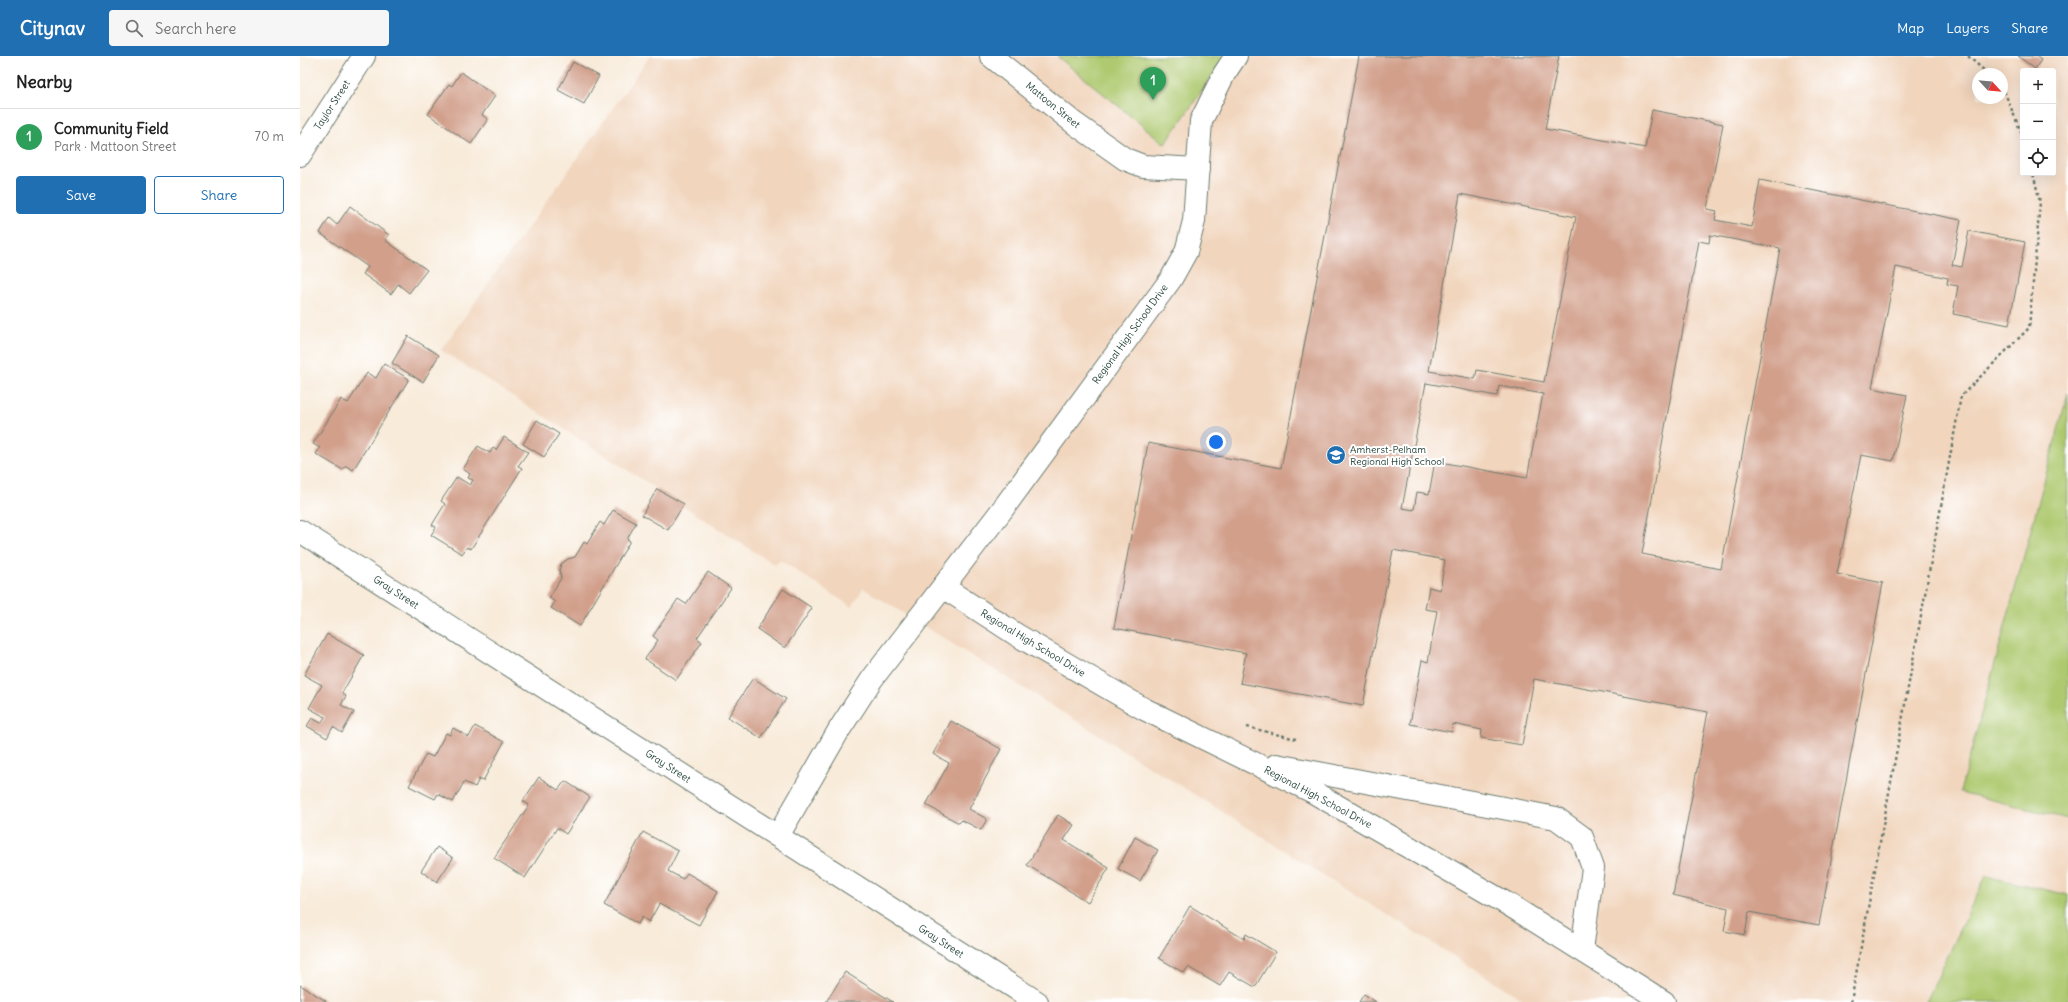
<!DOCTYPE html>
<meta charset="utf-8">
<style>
:root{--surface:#fff;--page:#f6f6f6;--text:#222;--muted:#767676;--line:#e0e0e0;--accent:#1f6fb2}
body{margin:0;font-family:Delius,sans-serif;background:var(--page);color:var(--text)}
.controls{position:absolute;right:12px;top:12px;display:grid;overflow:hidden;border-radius:4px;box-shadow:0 4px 16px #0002}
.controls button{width:36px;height:36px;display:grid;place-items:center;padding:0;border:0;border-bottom:1px solid var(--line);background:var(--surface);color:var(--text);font:20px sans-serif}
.compass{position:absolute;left:1672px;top:12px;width:36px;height:36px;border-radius:50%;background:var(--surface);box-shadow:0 4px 16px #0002;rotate:116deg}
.you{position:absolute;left:916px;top:386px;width:14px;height:14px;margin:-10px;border:3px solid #fff;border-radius:50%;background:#1a73e8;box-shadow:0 0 0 6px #1a73e833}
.badge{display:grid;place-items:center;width:26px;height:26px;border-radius:50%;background:var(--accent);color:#fff;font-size:13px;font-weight:700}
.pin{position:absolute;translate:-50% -33px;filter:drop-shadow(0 1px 2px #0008)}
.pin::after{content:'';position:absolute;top:21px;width:14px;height:12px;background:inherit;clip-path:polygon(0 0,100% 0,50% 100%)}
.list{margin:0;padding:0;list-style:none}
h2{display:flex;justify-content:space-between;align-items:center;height:52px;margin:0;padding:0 16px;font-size:17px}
h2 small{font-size:13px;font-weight:400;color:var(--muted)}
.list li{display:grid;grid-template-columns:26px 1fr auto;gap:12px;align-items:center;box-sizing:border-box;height:56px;padding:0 16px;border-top:1px solid var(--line)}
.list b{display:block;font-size:15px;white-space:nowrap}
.list p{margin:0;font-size:13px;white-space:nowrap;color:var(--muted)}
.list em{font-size:13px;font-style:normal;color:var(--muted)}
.actions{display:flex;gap:8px;padding:12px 16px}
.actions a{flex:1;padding:9px 0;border:1px solid var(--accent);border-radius:4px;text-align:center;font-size:14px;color:var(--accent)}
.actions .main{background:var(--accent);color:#fff}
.icon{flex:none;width:22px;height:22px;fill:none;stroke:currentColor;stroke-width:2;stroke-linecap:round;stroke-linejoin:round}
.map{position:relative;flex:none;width:1768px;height:946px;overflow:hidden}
header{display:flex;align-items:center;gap:24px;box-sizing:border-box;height:56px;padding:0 20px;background:var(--accent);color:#fff}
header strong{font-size:19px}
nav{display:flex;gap:22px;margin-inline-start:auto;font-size:14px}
.search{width:280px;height:36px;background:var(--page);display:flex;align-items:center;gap:10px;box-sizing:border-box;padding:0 14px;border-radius:4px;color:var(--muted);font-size:15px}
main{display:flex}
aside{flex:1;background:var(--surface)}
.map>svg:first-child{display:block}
.built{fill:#f1d5bd;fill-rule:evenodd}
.green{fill:#aec970;stroke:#668352}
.building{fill:#d19f8a;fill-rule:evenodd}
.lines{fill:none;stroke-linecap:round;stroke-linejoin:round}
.minor-casing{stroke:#6b7a6e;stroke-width:24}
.path{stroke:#6b7a6e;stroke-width:2.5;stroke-dasharray:3 3;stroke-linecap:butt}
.minor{stroke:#fff;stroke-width:22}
.labels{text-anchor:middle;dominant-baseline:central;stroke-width:4;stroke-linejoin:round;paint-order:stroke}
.street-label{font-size:10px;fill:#1f3d34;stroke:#fff}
.poi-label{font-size:10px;fill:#1f3d34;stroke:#fff;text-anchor:start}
</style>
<header>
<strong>Citynav</strong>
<div class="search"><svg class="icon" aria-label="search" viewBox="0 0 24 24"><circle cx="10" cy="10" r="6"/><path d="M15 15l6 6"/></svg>Search here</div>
<nav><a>Map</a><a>Layers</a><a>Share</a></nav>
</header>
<main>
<aside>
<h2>Nearby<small></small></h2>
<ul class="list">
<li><span class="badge" style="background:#2e9e5b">1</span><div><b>Community Field</b><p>Park · Mattoon Street</p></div><em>70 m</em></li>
</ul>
<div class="actions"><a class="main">Save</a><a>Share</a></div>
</aside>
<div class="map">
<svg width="1768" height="946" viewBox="0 0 1768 946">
<rect width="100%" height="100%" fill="#fff"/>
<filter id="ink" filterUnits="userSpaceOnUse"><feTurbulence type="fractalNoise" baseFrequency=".025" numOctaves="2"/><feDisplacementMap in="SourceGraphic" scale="8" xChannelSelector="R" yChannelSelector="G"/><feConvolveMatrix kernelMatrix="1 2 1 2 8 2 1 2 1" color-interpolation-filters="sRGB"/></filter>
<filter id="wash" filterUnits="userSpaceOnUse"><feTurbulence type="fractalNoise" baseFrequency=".012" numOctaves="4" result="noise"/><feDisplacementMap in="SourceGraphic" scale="16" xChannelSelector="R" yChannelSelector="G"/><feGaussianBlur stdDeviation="0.9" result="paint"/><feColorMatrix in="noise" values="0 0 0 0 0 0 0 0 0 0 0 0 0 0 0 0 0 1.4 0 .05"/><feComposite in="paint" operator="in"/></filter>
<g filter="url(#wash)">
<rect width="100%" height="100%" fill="#f8ebda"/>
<path class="built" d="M350 0H757L865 88 926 0H1768V946H1227L563 532 552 551 480 504 475 509 141 294ZM1723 15H1753V117H1723ZM1678 18H1702V42H1678Z"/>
<g class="green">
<polygon points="757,0 926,0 865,88"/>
<polygon points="1768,337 1768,763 1660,736"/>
<polygon points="1686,820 1768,839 1768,946 1626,946"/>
</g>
<g id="blocks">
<g class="building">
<path d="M1059 0H1259L1245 73 1345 92 1352 54 1423 68 1407 153 1417 155 1415 164 1452 171 1460 124 1661 164 1652 209 1662 211 1669 175 1725 186 1709 269 1653 258 1658 230 1647 228 1648 222 1596 211 1572 332 1607 339 1593 405 1561 399 1537 518 1583 527 1519 869 1449 856 1445 879 1424 875 1428 852 1373 839 1408 656 1234 623 1222 689 1181 682 1182 674 1153 668 1152 676 1110 668 1122 604 1128 606 1137 555 1125 553 1129 531 1140 534 1145 504 1093 494 1063 650 940 627 946 597 814 572 848 387 981 412ZM1160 138 1276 161 1244 326 1177 314 1175 323 1129 315ZM1410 179 1480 192 1421 513 1342 498 1399 185 1409 187ZM1126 327 1197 340 1199 330 1243 338 1227 422 1135 405 1129 438 1117 436 1114 454 1102 452Z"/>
<polygon points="1718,0 1736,0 1741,4 1735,13"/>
<polygon points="273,6 299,20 284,48 258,34"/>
<polygon points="161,16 195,40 182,59 188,63 171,88 128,58 149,28 152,30"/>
<polygon points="50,150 89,179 85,184 127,214 109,237 98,228 91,238 63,218 68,211 20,177 29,162 37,169"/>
<polygon points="108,280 139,299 123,326 92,307"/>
<polygon points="84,308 109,323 53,414 46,410 43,414 16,398 20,392 13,388 41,343 48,347 67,317 76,322"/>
<polygon points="237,364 259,378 244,401 223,388"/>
<polygon points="204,381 228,396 218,410 222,412 171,493 167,491 162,498 131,479 136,471 132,469 145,448 141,445 157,421 170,429 173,424 168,422 170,418 163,413 178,390 190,397 193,392 196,394"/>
<polygon points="357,433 384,448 368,474 342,459"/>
<polygon points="313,454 336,467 327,483 330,485 280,570 251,552 255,546 249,542 261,522 259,514 261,508 268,503 275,501 284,486 287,488 300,466 304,469"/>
<polygon points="408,516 431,532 397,582 402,586 376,624 345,603 358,584 353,580 378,543 386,548"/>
<polygon points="483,533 512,552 485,592 457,573"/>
<polygon points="27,578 64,599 42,637 46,640 41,649 54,656 42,677 33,671 27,682 7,670 12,662 21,667 25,661 9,652 22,629 4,619"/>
<polygon points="453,622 486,643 461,682 428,661"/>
<polygon points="651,665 701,693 669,753 687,763 681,774 662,764 659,767 626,749 649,707 633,698"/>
<polygon points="175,670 204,686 183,725 179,723 175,731 164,726 153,746 138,738 135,743 109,730 126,698 133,701 146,677 150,679 153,672 169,681"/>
<polygon points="239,721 258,734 265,725 290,741 266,778 257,772 225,822 194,802 229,749 223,745"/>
<polygon points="758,759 774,769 764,784 809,812 788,846 727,809"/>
<polygon points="343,776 378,795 368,815 383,823 387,817 418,835 399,869 359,848 349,866 342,861 338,868 304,849"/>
<polygon points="835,781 858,794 840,825 818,813"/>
<polygon points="137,791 153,802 137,826 121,815"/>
<polygon points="890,850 944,883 946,878 976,896 955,931 929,916 920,930 888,911 884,917 859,902"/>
<polygon points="545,916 593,946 526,946"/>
<polygon points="0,929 26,945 25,946 0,946"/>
<polygon points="1064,938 1076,946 1059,946"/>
</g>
</g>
</g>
<g filter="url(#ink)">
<use href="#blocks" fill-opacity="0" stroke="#6b7a6e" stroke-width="1"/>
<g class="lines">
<g class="minor-casing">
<g id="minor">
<polyline points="691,0 774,67 825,103 843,110 898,113"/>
<polyline points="0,99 64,0"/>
<polyline points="0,475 737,946"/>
<polyline points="643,531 717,579 844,653 1013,736 1211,850 1364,946"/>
<polyline points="976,709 1256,762 1282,781 1293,812 1282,894"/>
<polyline points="478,780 539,674 572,623 702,454 871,223 886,196 894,165 901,65 924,18 936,0"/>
</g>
</g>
<g class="path">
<polyline points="1668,0 1688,18"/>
<polyline points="1702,30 1723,81"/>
<polyline points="947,671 996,683"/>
<polyline points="1551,946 1661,340 1729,272 1740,146 1733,117"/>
</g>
<use href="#minor" class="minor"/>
</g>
</g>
<defs>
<g id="school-disc" transform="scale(1)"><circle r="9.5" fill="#1f6fb2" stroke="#fff"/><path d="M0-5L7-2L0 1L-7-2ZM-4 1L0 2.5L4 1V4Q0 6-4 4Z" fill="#fff"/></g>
</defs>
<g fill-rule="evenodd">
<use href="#school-disc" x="1036" y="399"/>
</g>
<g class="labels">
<g class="street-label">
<text transform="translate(32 49) rotate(-57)">Taylor Street</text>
<text transform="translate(753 49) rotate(39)">Mattoon Street</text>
<text transform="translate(830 278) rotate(-54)">Regional High School Drive</text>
<text transform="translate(96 536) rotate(33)">Gray Street</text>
<text transform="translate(733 587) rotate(31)">Regional High School Drive</text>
<text transform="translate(368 710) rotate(33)">Gray Street</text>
<text transform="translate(1018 741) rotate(28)">Regional High School Drive</text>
<text transform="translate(641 885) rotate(33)">Gray Street</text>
</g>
<g class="poi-label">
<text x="1050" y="393">Amherst-Pelham<tspan x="1050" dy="12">Regional High School</tspan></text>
</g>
</g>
</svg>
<div class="controls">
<button>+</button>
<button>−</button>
<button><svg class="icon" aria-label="locate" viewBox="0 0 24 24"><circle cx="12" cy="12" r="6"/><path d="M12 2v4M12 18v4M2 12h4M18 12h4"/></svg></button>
</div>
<svg class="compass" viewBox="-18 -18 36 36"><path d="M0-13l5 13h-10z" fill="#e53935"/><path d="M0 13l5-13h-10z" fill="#767676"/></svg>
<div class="you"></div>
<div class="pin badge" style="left:853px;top:44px;background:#2e9e5b">1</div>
</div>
</main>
